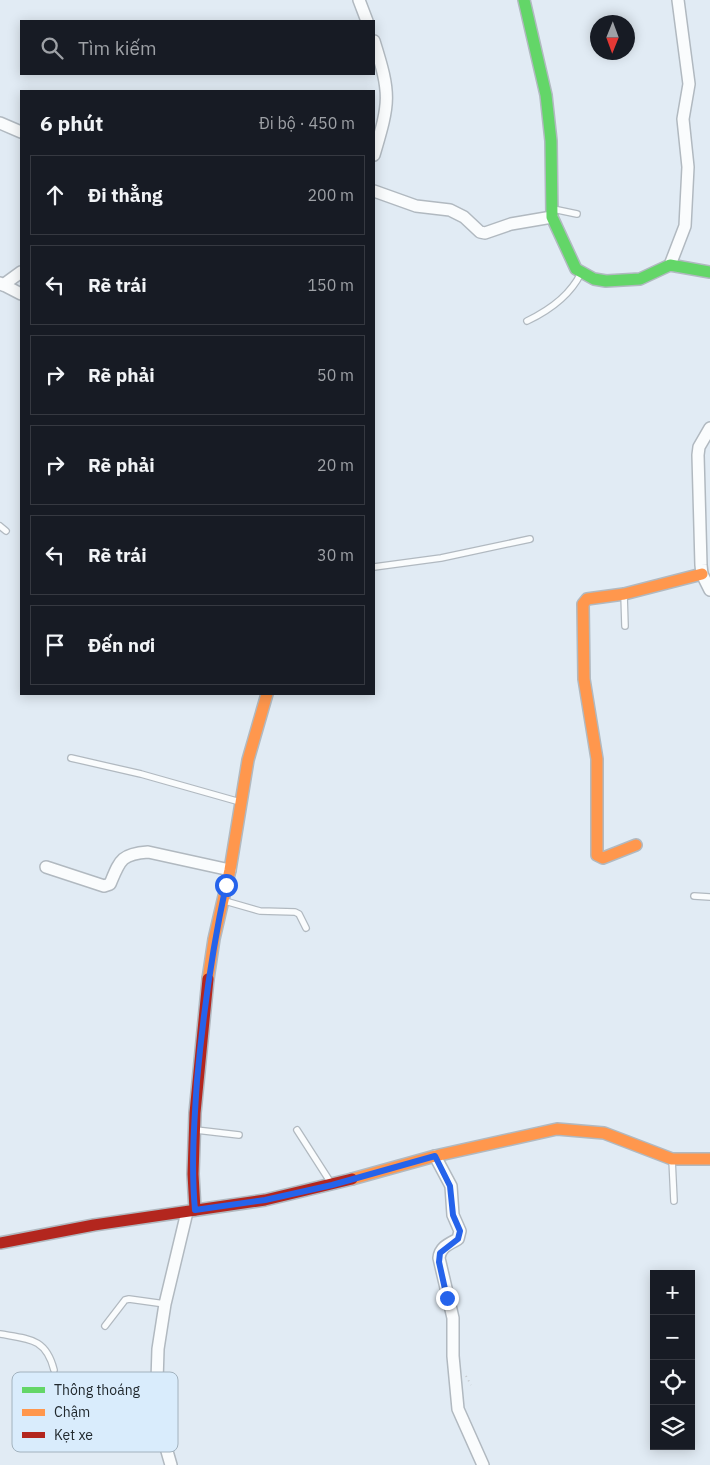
<!DOCTYPE html>
<html lang="vi">
<meta charset="utf-8">
<style>
:root{--surface:#171b24;--page:#242831;--text:#f1f3f6;--muted:#9ea1a6;--line:#363941}
body{margin:0;font-family:"IBM Plex Sans",sans-serif;background:var(--page);color:var(--text)}
.controls{position:absolute;right:15px;bottom:15px;display:grid;overflow:hidden;border-radius:0px;box-shadow:0 2px 12px #0003}
.controls button{width:45px;height:45px;display:grid;place-items:center;padding:0;border:0;border-bottom:1px solid var(--line);background:var(--surface);color:var(--text);font:25px sans-serif}
.compass{position:absolute;left:590px;top:15px;width:45px;height:45px;border-radius:50%;background:var(--surface);box-shadow:0 2px 12px #0003;rotate:181deg}
.stop{position:absolute;width:15px;height:15px;margin:-11px;border:4px solid #2563eb;border-radius:50%;background:#fff}
.stop.end{background:#2563eb;border-color:#fff;box-shadow:0 1px 5px #0008}
.list{margin:0;padding:0;list-style:none}
h2{display:flex;justify-content:space-between;align-items:center;height:65px;margin:0;padding:0 20px;font-size:21px}
h2 small{font-size:16px;font-weight:400;color:var(--muted)}
.list li{display:grid;grid-template-columns:32px 1fr auto;gap:15px;align-items:center;box-sizing:border-box;height:80px;margin:0 10px 10px;padding:0 10px;border:1px solid var(--line);border-radius:0px}
.list b{display:block;font-size:19px;white-space:nowrap}
.list em{font-size:16px;font-style:normal;color:var(--muted)}
.icon{flex:none;width:28px;height:28px;fill:none;stroke:currentColor;stroke-width:2;stroke-linecap:round;stroke-linejoin:round}
.map{position:relative;flex:none;width:710px;height:1465px;overflow:hidden}
.search{position:absolute;background:var(--surface);box-shadow:0 2px 12px #0003;left:20px;top:20px;width:355px;height:55px;display:flex;align-items:center;gap:12px;box-sizing:border-box;padding:0 18px;border-radius:0px;color:var(--muted);font-size:19px}
.panel{position:absolute;background:var(--surface);box-shadow:0 2px 12px #0003;left:20px;top:90px;width:355px;height:605px;border-radius:0px}
.map>svg:first-child{display:block}
.lines{fill:none;stroke-linecap:round;stroke-linejoin:round}
.lane-casing{stroke:#b1b9c0;stroke-width:8}
.street-casing{stroke:#b1b9c0;stroke-width:14}
.fast-casing{stroke:#b1b9c0;stroke-width:14}
.slow-casing{stroke:#b1b9c0;stroke-width:14}
.jam-casing{stroke:#b1b9c0;stroke-width:14}
.path{stroke:#c6c9cc;stroke-width:2;stroke-dasharray:1 4;stroke-linecap:butt}
.lane{stroke:#fafcfd;stroke-width:5.5}
.street{stroke:#fafcfd;stroke-width:11}
.fast{stroke:#63d668;stroke-width:11}
.slow{stroke:#ff974d;stroke-width:11}
.jam{stroke:#b3261e;stroke-width:11}
.route{stroke:#2563eb;stroke-width:6}
.key{fill:#d9ecfc;stroke:#a2b2be;stroke-width:1}
.key-label{font-size:14px;fill:#21292e}
</style>
<div class="map">
<svg width="710" height="1465" viewBox="0 0 710 1465">
<rect width="100%" height="100%" fill="#e1ebf4"/>
<g class="lines">
<g class="lane-casing">
<g id="lane">
<polyline points="553,209 577,214"/>
<path d="M527 321C550 310 570 296 581 273"/>
<polyline points="0,526 6,531"/>
<polyline points="374,567 441,558 530,539"/>
<polyline points="624,594 625,626"/>
<polyline points="71,758 141,774 240,802"/>
<polyline points="694,896 710,897"/>
<polyline points="225,901 260,911 295,912 299,914 306,928"/>
<polyline points="196,1130 239,1135"/>
<polyline points="297,1130 331,1183"/>
<polyline points="672,1159 674,1201"/>
<polyline points="105,1326 125,1300 129,1299 165,1304"/>
<path d="M0 1334C29 1339 46 1338 54 1370"/>
<polyline points="120,1402 156,1413"/>
</g>
</g>
<g class="street-casing">
<g id="street">
<polyline points="359,0 367,21"/>
<path d="M374 41C391 95 390 101 374 155"/>
<polyline points="0,123 21,132"/>
<polyline points="374,191 416,206 450,210 464,217 480,232 485,233 511,224 552,217"/>
<polyline points="670,265 685,226 688,167 683,119 689,84 678,0"/>
<polyline points="0,283 21,294"/>
<polyline points="3,285 21,272"/>
<polyline points="710,428 699,447 698,455 701,565 702,574 710,590"/>
<path d="M46 867 104 886 110 884C120 860 121 854 148 852L230 870"/>
<path d="M435 1156 451 1186 453 1215 460 1231 458 1239C449 1244 440 1247 439 1258L453 1318V1356L458 1409 483 1465"/>
<polyline points="171,1465 156,1413 158,1349 165,1304 187,1212"/>
</g>
</g>
<g class="fast-casing">
<polyline id="fast" points="524,0 546,95 551,141 552,217 576,269 594,279 606,281 640,279 670,265 710,272"/>
</g>
<g class="slow-casing">
<g id="slow">
<polyline points="636,845 603,858 597,855 597,759 584,679 583,604 587,599 624,594 702,574"/>
<polyline points="208,979 214,939 230,870 248,760 267,694"/>
<polyline points="352,1179 435,1156 557,1129 604,1133 672,1159 710,1159"/>
</g>
</g>
<g class="jam-casing">
<g id="jam">
<polyline points="195,1210 193,1174 195,1113 208,979"/>
<polyline points="0,1243 94,1225 265,1200 352,1179"/>
</g>
</g>
<polyline class="path" points="466,1376 471,1385"/>
<use href="#lane" class="lane"/>
<use href="#street" class="street"/>
<use href="#fast" class="fast"/>
<use href="#slow" class="slow"/>
<use href="#jam" class="jam"/>
</g>
<g class="lines">
<path class="route" d="M226 885C212 950 203 1014 197 1081 194 1124 191 1167 195 1210L265 1200 332 1185 435 1156 450 1186 453 1215 460 1231 458 1239 440 1253 439 1262 447 1298"/>
</g>
<rect x="12" y="1372" width="166" height="80" rx="8" class="key"/>
<rect x="22" y="1387" width="23" height="6" fill="#63d668"/>
<rect x="22" y="1409" width="23" height="7" fill="#ff974d"/>
<rect x="22" y="1432" width="23" height="6" fill="#b3261e"/>
<g class="key-label">
<text x="54" y="1395">Thông thoáng</text>
<text x="54" y="1417">Chậm</text>
<text x="54" y="1440">Kẹt xe</text>
</g>
</svg>
<div class="controls">
<button>+</button>
<button>−</button>
<button><svg class="icon" aria-label="locate" viewBox="0 0 24 24"><circle cx="12" cy="12" r="6"/><path d="M12 2v4M12 18v4M2 12h4M18 12h4"/></svg></button>
<button><svg class="icon" aria-label="layers" viewBox="0 0 24 24"><path d="M12 4l9 5-9 5-9-5zM3 14l9 5 9-5"/></svg></button>
</div>
<svg class="compass" viewBox="-18 -18 36 36"><path d="M0-13l5 13h-10z" fill="#e53935"/><path d="M0 13l5-13h-10z" fill="#9ea1a6"/></svg>
<div class="stop" style="left:226px;top:885px"></div>
<div class="stop end" style="left:447px;top:1298px"></div>
<div class="search"><svg class="icon" aria-label="search" viewBox="0 0 24 24"><circle cx="10" cy="10" r="6"/><path d="M15 15l6 6"/></svg>Tìm kiếm</div>
<section class="panel">
<h2>6 phút<small>Đi bộ · 450 m</small></h2>
<ul class="list">
<li><svg class="icon" aria-label="ahead" viewBox="0 0 24 24"><path d="M12 20V5M6 11l6-6 6 6"/></svg><div><b>Đi thẳng</b></div><em>200 m</em></li>
<li><svg class="icon" aria-label="left" viewBox="0 0 24 24"><path d="M17 20v-9H6M10 6l-5 5 5 5"/></svg><div><b>Rẽ trái</b></div><em>150 m</em></li>
<li><svg class="icon" aria-label="right" viewBox="0 0 24 24"><path d="M7 20v-9h11M14 6l5 5-5 5"/></svg><div><b>Rẽ phải</b></div><em>50 m</em></li>
<li><svg class="icon" aria-label="right" viewBox="0 0 24 24"><path d="M7 20v-9h11M14 6l5 5-5 5"/></svg><div><b>Rẽ phải</b></div><em>20 m</em></li>
<li><svg class="icon" aria-label="left" viewBox="0 0 24 24"><path d="M17 20v-9H6M10 6l-5 5 5 5"/></svg><div><b>Rẽ trái</b></div><em>30 m</em></li>
<li><svg class="icon" aria-label="arrive" viewBox="0 0 24 24"><path d="M6 21V4h12l-3 4 3 4H6"/></svg><div><b>Đến nơi</b></div></li>
</ul>
</section>
</div>
